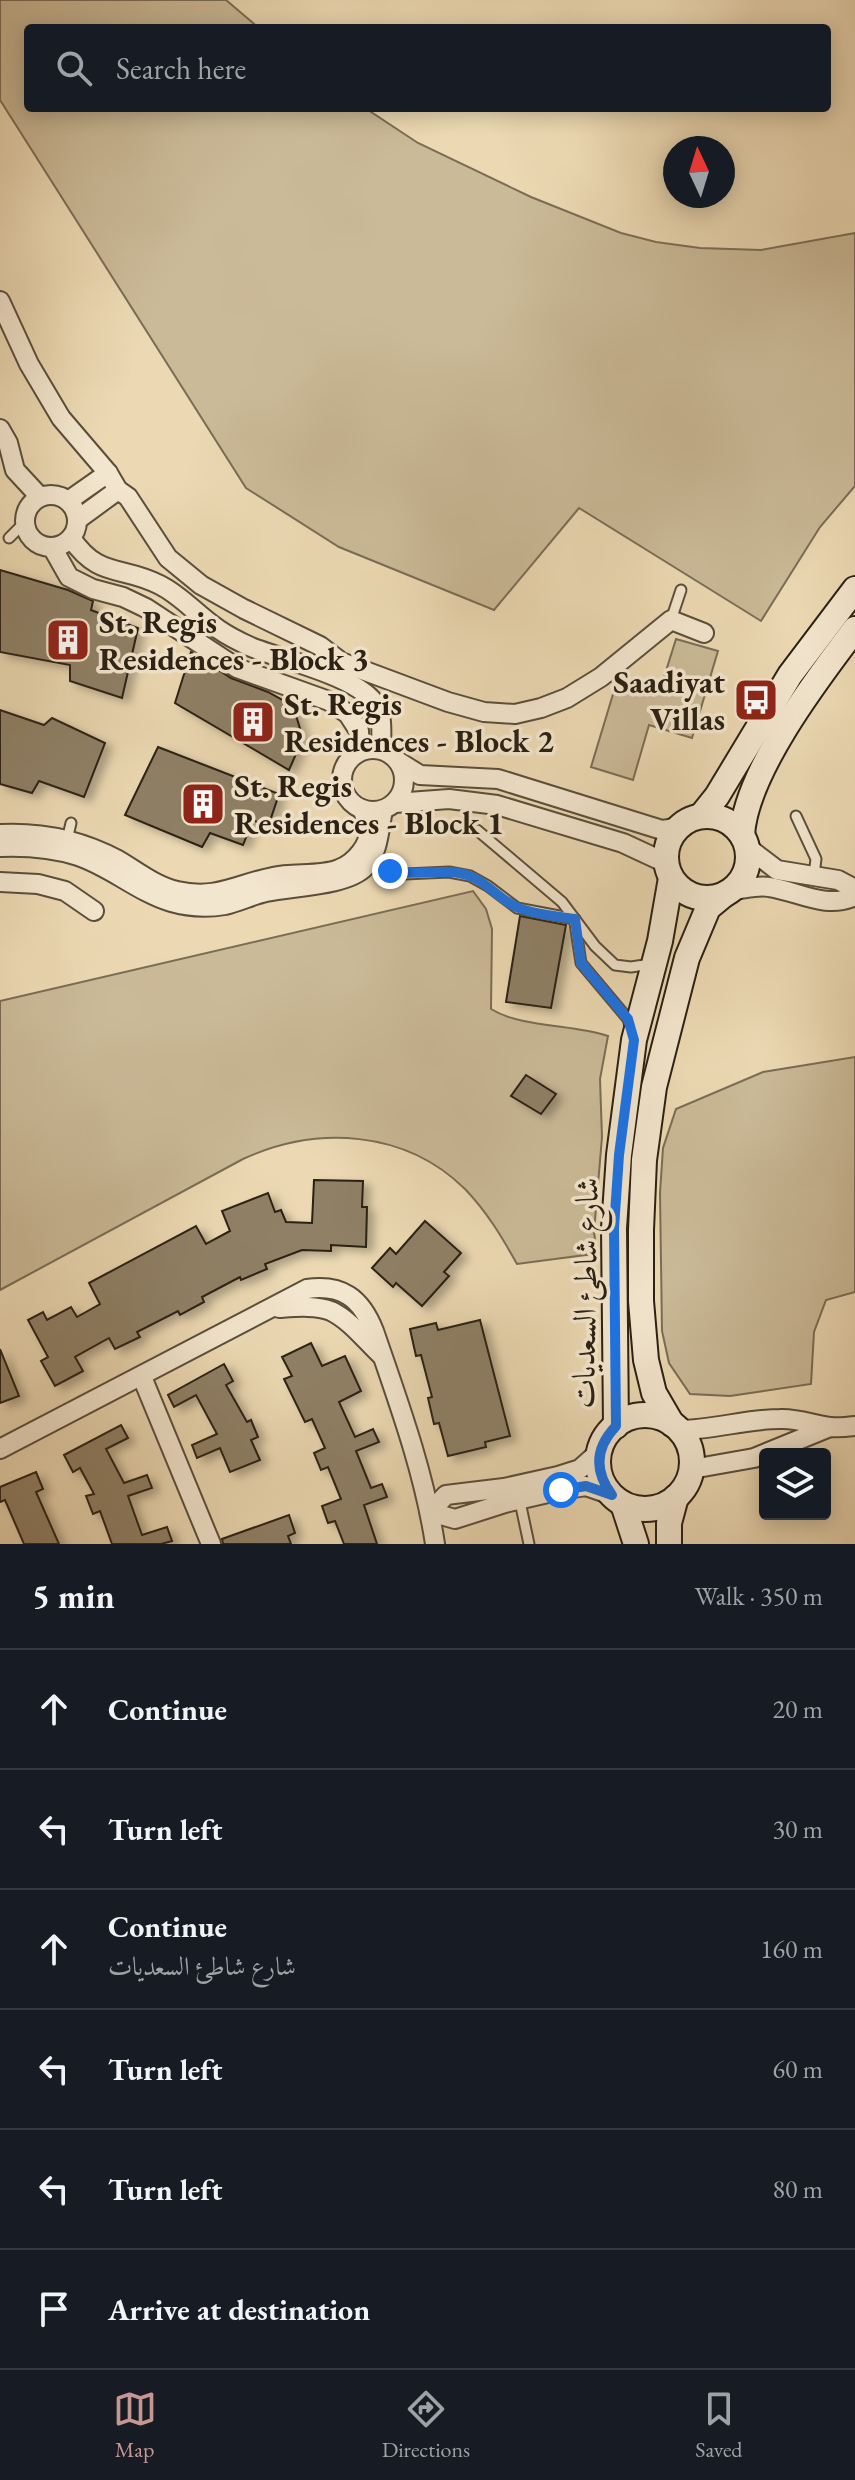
<!DOCTYPE html>
<meta charset="utf-8">
<style>
:root{--surface:#171b24;--page:#242831;--text:#f1f3f6;--muted:#9ea1a6;--line:#363941;--accent:#c59692}
body{margin:0;font-family:"EB Garamond",Amiri,serif;background:var(--page);color:var(--text)}
.controls{position:absolute;right:24px;bottom:24px;display:grid;overflow:hidden;border-radius:8px;box-shadow:0 4px 20px #0003}
.controls button{width:72px;height:72px;display:grid;place-items:center;padding:0;border:0;border-bottom:2px solid var(--line);background:var(--surface);color:var(--text);font:40px sans-serif}
.compass{position:absolute;left:663px;top:136px;width:72px;height:72px;border-radius:50%;background:var(--surface);box-shadow:0 4px 20px #0003;rotate:356deg}
.stop{position:absolute;width:24px;height:24px;margin:-18px;border:6px solid #1a73e8;border-radius:50%;background:#fff}
.stop.end{background:#1a73e8;border-color:#fff;box-shadow:0 2px 8px #0008}
.list{margin:0;padding:0;list-style:none}
h2{display:flex;justify-content:space-between;align-items:center;height:104px;margin:0;padding:0 32px;font-size:34px}
h2 small{font-size:26px;font-weight:400;color:var(--muted)}
.list li{display:grid;grid-template-columns:52px 1fr auto;gap:24px;align-items:center;box-sizing:border-box;height:120px;padding:0 32px;border-top:2px solid var(--line)}
.list b{display:block;font-size:30px;white-space:nowrap}
.list p{margin:0;font-size:26px;white-space:nowrap;color:var(--muted)}
.list em{font-size:26px;font-style:normal;color:var(--muted)}
.icon{flex:none;width:44px;height:44px;fill:none;stroke:currentColor;stroke-width:2;stroke-linecap:round;stroke-linejoin:round}
.map{position:relative;flex:none;width:855px;height:1544px;overflow:hidden}
.search{position:absolute;background:var(--surface);box-shadow:0 4px 20px #0003;left:24px;right:24px;top:24px;height:88px;display:flex;align-items:center;gap:20px;box-sizing:border-box;padding:0 28px;border-radius:8px;color:var(--muted);font-size:30px}
.sheet{height:824px;background:var(--surface)}
nav{display:flex;justify-content:space-around;align-items:center;box-sizing:border-box;height:112px;border-top:2px solid var(--line);background:var(--surface);font-size:22px;color:var(--muted)}
nav a{display:grid;justify-items:center;gap:4px}
nav .on{color:var(--accent)}
.map>svg:first-child{display:block}
.green{fill:#cbba98;stroke:#7a6d56;stroke-width:2}
.building{fill:#8f8066;stroke:#2a2013;stroke-width:2;filter:url(#shadow)}
.lines{fill:none;stroke-linecap:round;stroke-linejoin:round}
.lane-casing{stroke:#5a4e3b;stroke-width:13}
.street-casing{stroke:#5a4e3b;stroke-width:22}
.secondary-casing{stroke:#2a2013;stroke-width:28}
.lane{stroke:#f3e6ce;stroke-width:9}
.street{stroke:#f3e6ce;stroke-width:18}
.secondary{stroke:#f3e6ce;stroke-width:24}
.route{stroke:#1a73e8;stroke-width:10}
.labels{text-anchor:middle;dominant-baseline:central;stroke-width:7;stroke-linejoin:round;paint-order:stroke}
.poi-label{font-size:32px;font-weight:bold;fill:#2a2013;stroke:#f3e6ce;text-anchor:start}
.street-label{font-size:32px;fill:#2a2013;stroke:#f3e6ce}
</style>
<div class="map">
<svg width="855" height="1544" viewBox="0 0 855 1544">
<defs>
<filter id="shadow"><feDropShadow dx="7" dy="4.5" stdDeviation="4" flood-color="#0004"/></filter>
</defs>
<rect width="100%" height="100%" fill="#ecd9b3"/>
<filter id="stains"><feTurbulence type="fractalNoise" baseFrequency=".0025" numOctaves="4"/><feColorMatrix values="0 0 0 0 .2 0 0 0 0 .09 0 0 0 0 .02 0 0 0 .5 -.17"/></filter>
<radialGradient id="worn" r=".72"><stop offset=".6" stop-color="#630" stop-opacity="0"/><stop offset="1" stop-color="#630" stop-opacity=".3"/></radialGradient>
<g class="green">
<polygon points="0,0 226,0 259,28 28,28 28,108 365,108 418,143 531,197 621,233 656,242 700,248 761,250 855,233 855,486 820,527 761,621 579,508 494,610 339,547 246,488 0,100"/>
<polygon points="676,639 718,651 692,738 649,725 633,780 591,767 617,681 659,693"/>
<path d="M473 891 486 909 492 929 491 1009C522 1028 572 1024 608 1036L600 1079 602 1137 594 1232 596 1246 593 1254 517 1264C502 1237 487 1212 465 1189 405 1130 317 1125 243 1159L0 1290V1001Z"/>
<polygon points="855,1057 855,1292 826,1300 814,1332 811,1384 730,1396 690,1394 669,1363 662,1331 660,1193 663,1148 676,1109 763,1072"/>
</g>
<g class="building">
<polygon points="0,570 68,590 93,601 91,610 138,628 122,698 70,681 70,665 0,652"/>
<polygon points="191,652 231,678 268,692 293,706 303,738 289,770 175,703"/>
<polygon points="0,710 44,725 52,718 105,743 84,797 39,781 32,793 0,784"/>
<polygon points="158,747 279,794 268,827 253,820 243,845 210,833 202,847 125,815"/>
<polygon points="520,916 566,925 551,1008 506,1002"/>
<polygon points="526,1075 556,1094 541,1114 511,1096"/>
<polygon points="314,1180 363,1181 362,1207 367,1207 366,1247 331,1245 331,1251 302,1250 265,1264 267,1269 241,1280 240,1277 202,1297 204,1302 180,1315 178,1311 137,1332 140,1337 115,1349 109,1338 75,1357 83,1371 55,1386 41,1361 48,1357 28,1320 43,1312 47,1320 71,1307 77,1317 100,1304 89,1283 196,1226 206,1244 230,1231 222,1211 268,1193 275,1212 281,1210 286,1222 312,1223"/>
<polygon points="425,1221 461,1253 444,1272 449,1276 422,1306 396,1283 393,1287 372,1268 390,1248 396,1254"/>
<polygon points="480,1320 510,1436 485,1442 486,1447 448,1456 439,1423 434,1424 428,1398 432,1397 421,1355 416,1356 410,1329 436,1323 438,1330"/>
<polygon points="311,1343 322,1366 345,1356 361,1391 339,1402 355,1437 373,1429 379,1442 356,1451 371,1488 382,1484 387,1497 364,1505 377,1544 344,1544 335,1521 328,1523 322,1506 341,1499 328,1467 321,1470 314,1453 325,1448 312,1419 305,1422 284,1379 292,1376 282,1357"/>
<polygon points="0,1349 19,1396 0,1403"/>
<polygon points="224,1364 233,1381 226,1385 247,1422 251,1420 258,1437 251,1440 260,1460 230,1472 220,1448 197,1458 192,1445 217,1434 196,1395 174,1407 168,1395"/>
<polygon points="121,1425 128,1438 106,1449 124,1483 147,1475 152,1488 128,1496 142,1535 167,1527 172,1541 161,1544 112,1544 100,1511 93,1514 86,1496 94,1494 80,1468 73,1472 64,1455"/>
<polygon points="36,1472 43,1489 36,1492 59,1544 24,1544 5,1500 0,1502 0,1487"/>
<polygon points="289,1515 295,1533 288,1536 291,1544 223,1544 222,1539"/>
</g>
<g class="lines">
<g class="lane-casing">
<g id="lane">
<polyline points="9,538 25,522"/>
<polyline points="671,620 681,590"/>
<polyline points="796,816 816,859 814,875"/>
<polyline points="477,830 562,902 595,946 615,965 631,967 651,964"/>
<polyline points="67,840 71,823"/>
<polyline points="375,853 390,871 405,874 449,872 470,876 488,886 517,908 575,919"/>
<polyline points="575,923 581,963 628,1019 631,1030"/>
<polyline points="519,1497 529,1544"/>
</g>
</g>
<g class="street-casing">
<g id="street">
<polyline points="0,301 29,364 61,418 108,473 118,490 128,497 168,558 201,585 244,609 320,646 341,662 448,702 484,712 515,714 541,708 567,698 601,677 671,620 704,633"/>
<polyline points="0,429 8,443 15,470 40,497"/>
<circle cx="51" cy="521" r="26"/>
<polyline points="68,501 108,473"/>
<polyline points="77,520 118,490"/>
<path d="M71 538C99 579 121 565 160 585 182 596 198 616 218 629 228 636 240 642 251 647 283 660 353 675 374 702 384 715 381 734 381 749"/>
<polyline points="52,547 69,577 93,589 123,597 146,608 237,668 329,701 348,714 359,731 360,751"/>
<circle cx="373" cy="780" r="31"/>
<polyline points="399,762 420,775 498,779 662,830 679,827"/>
<polyline points="395,803 449,799 497,805 623,843 666,863"/>
<path d="M0 834C41 832 81 840 118 860 137 871 155 886 177 891 217 900 237 884 273 877 293 872 320 877 339 869 355 863 371 844 369 827 368 821 364 815 362 809"/>
<path d="M0 847C27 846 53 848 78 856 111 867 138 892 171 902 188 907 207 908 225 905 239 902 252 895 266 892 293 886 347 886 365 867 379 852 379 829 383 810"/>
<polyline points="747,847 777,870 838,880 855,889"/>
<polyline points="0,882 38,884 65,891 94,911"/>
<path d="M731 890C744 889 757 885 769 887 798 891 826 910 855 896"/>
<path d="M279 1308C295 1307 316 1305 331 1311 350 1320 366 1341 381 1355"/>
<polyline points="142,1377 211,1544"/>
<path d="M679 1430C713 1430 746 1419 780 1419 798 1418 813 1425 830 1427 838 1428 847 1427 855 1426"/>
<path d="M0 1449 307 1289C342 1284 361 1298 374 1331 398 1401 424 1471 435 1544"/>
<polyline points="599,1452 580,1469 558,1476 504,1488 446,1495 430,1512 455,1519 505,1503 561,1490 586,1486 612,1495"/>
<polyline points="692,1469 754,1458 830,1427"/>
</g>
</g>
<g class="secondary-casing">
<g id="secondary">
<polyline points="701,816 717,796 790,675 855,589"/>
<circle cx="707" cy="857" r="41"/>
<path d="M742 835C746 772 817 679 855 629"/>
<circle cx="645" cy="1462" r="47"/>
<polyline points="672,1424 654,1393 646,1360 641,1301 641,1230 644,1160 654,1087 687,958 708,908 725,894"/>
<polyline points="616,1426 614,1228 619,1155 634,1040 660,941 671,878"/>
<polyline points="623,1504 636,1544"/>
<polyline points="669,1544 669,1523 676,1497"/>
</g>
</g>
<use href="#lane" class="lane"/>
<use href="#street" class="street"/>
<use href="#secondary" class="secondary"/>
</g>
<g class="lines">
<path class="route" d="M390 871C417 877 447 866 472 877 489 884 502 902 519 908 536 915 557 916 575 919L581 963 628 1019 634 1040 619 1155 614 1228 616 1426C595 1448 594 1471 612 1495L586 1486 561 1490"/>
</g>
<defs>
<g id="building-square" transform="scale(2.3)"><rect x="-9" y="-9" width="18" height="18" rx="4" fill="#8f2418" stroke="#f3e6ce"/><path d="M-4-6H4V6H1V3H-1V6H-4ZM-2.5-4.3h1.7v1.8h-1.7ZM.8-4.3h1.7v1.8H.8ZM-2.5-1h1.7V.8h-1.7ZM.8-1h1.7V.8H.8Z" fill="#fff"/></g>
<g id="bus-square" transform="scale(2.3)"><rect x="-9" y="-9" width="18" height="18" rx="4" fill="#8f2418" stroke="#f3e6ce"/><path d="M-5-6H5V4H4V6H2V4H-2V6H-4V4H-5ZM-3.5-4V0h7V-4ZM-3.5 1.2v1.5H-2V1.2ZM2 1.2v1.5H3.5V1.2Z" fill="#fff"/></g>
</defs>
<g fill-rule="evenodd">
<use href="#building-square" x="68" y="640"/>
<use href="#bus-square" x="756" y="700"/>
<use href="#building-square" x="253" y="722"/>
<use href="#building-square" x="203" y="804"/>
</g>
<g class="labels">
<g class="poi-label">
<text x="99" y="622">St. Regis<tspan x="99" dy="37">Residences - Block 3</tspan></text>
<text x="725" y="682" text-anchor="end">Saadiyat<tspan x="725" dy="37">Villas</tspan></text>
<text x="284" y="704">St. Regis<tspan x="284" dy="37">Residences - Block 2</tspan></text>
<text x="234" y="786">St. Regis<tspan x="234" dy="37">Residences - Block 1</tspan></text>
</g>
<g class="street-label">
<text transform="translate(585 1293) rotate(-89)">شارع شاطئ السعديات</text>
</g>
</g>
<rect width="100%" height="100%" filter="url(#stains)"/>
<rect width="100%" height="100%" fill="url(#worn)"/>
</svg>
<div class="controls">
<button><svg class="icon" aria-label="layers" viewBox="0 0 24 24"><path d="M12 4l9 5-9 5-9-5zM3 14l9 5 9-5"/></svg></button>
</div>
<svg class="compass" viewBox="-18 -18 36 36"><path d="M0-13l5 13h-10z" fill="#e53935"/><path d="M0 13l5-13h-10z" fill="#9ea1a6"/></svg>
<div class="stop" style="left:561px;top:1490px"></div>
<div class="stop end" style="left:390px;top:871px"></div>
<div class="search"><svg class="icon" aria-label="search" viewBox="0 0 24 24"><circle cx="10" cy="10" r="6"/><path d="M15 15l6 6"/></svg>Search here</div>
</div>
<section class="sheet">
<h2>5 min<small>Walk · 350 m</small></h2>
<ul class="list">
<li><svg class="icon" aria-label="ahead" viewBox="0 0 24 24"><path d="M12 20V5M6 11l6-6 6 6"/></svg><div><b>Continue</b></div><em>20 m</em></li>
<li><svg class="icon" aria-label="left" viewBox="0 0 24 24"><path d="M17 20v-9H6M10 6l-5 5 5 5"/></svg><div><b>Turn left</b></div><em>30 m</em></li>
<li><svg class="icon" aria-label="ahead" viewBox="0 0 24 24"><path d="M12 20V5M6 11l6-6 6 6"/></svg><div><b>Continue</b><p>شارع شاطئ السعديات</p></div><em>160 m</em></li>
<li><svg class="icon" aria-label="left" viewBox="0 0 24 24"><path d="M17 20v-9H6M10 6l-5 5 5 5"/></svg><div><b>Turn left</b></div><em>60 m</em></li>
<li><svg class="icon" aria-label="left" viewBox="0 0 24 24"><path d="M17 20v-9H6M10 6l-5 5 5 5"/></svg><div><b>Turn left</b></div><em>80 m</em></li>
<li><svg class="icon" aria-label="arrive" viewBox="0 0 24 24"><path d="M6 21V4h12l-3 4 3 4H6"/></svg><div><b>Arrive at destination</b></div></li>
</ul>
</section>
<nav>
<a class="on"><svg class="icon" aria-label="map" viewBox="0 0 24 24"><path d="M3 6l6-2 6 2 6-2v14l-6 2-6-2-6 2zM9 4v14M15 6v14"/></svg>Map</a>
<a><svg class="icon" aria-label="directions" viewBox="0 0 24 24"><path d="M12 3l9 9-9 9-9-9zM9 14v-3h6M13 9l2 2-2 2"/></svg>Directions</a>
<a><svg class="icon" aria-label="saved" viewBox="0 0 24 24"><path d="M7 4h10v16l-5-4-5 4z"/></svg>Saved</a>
</nav>
